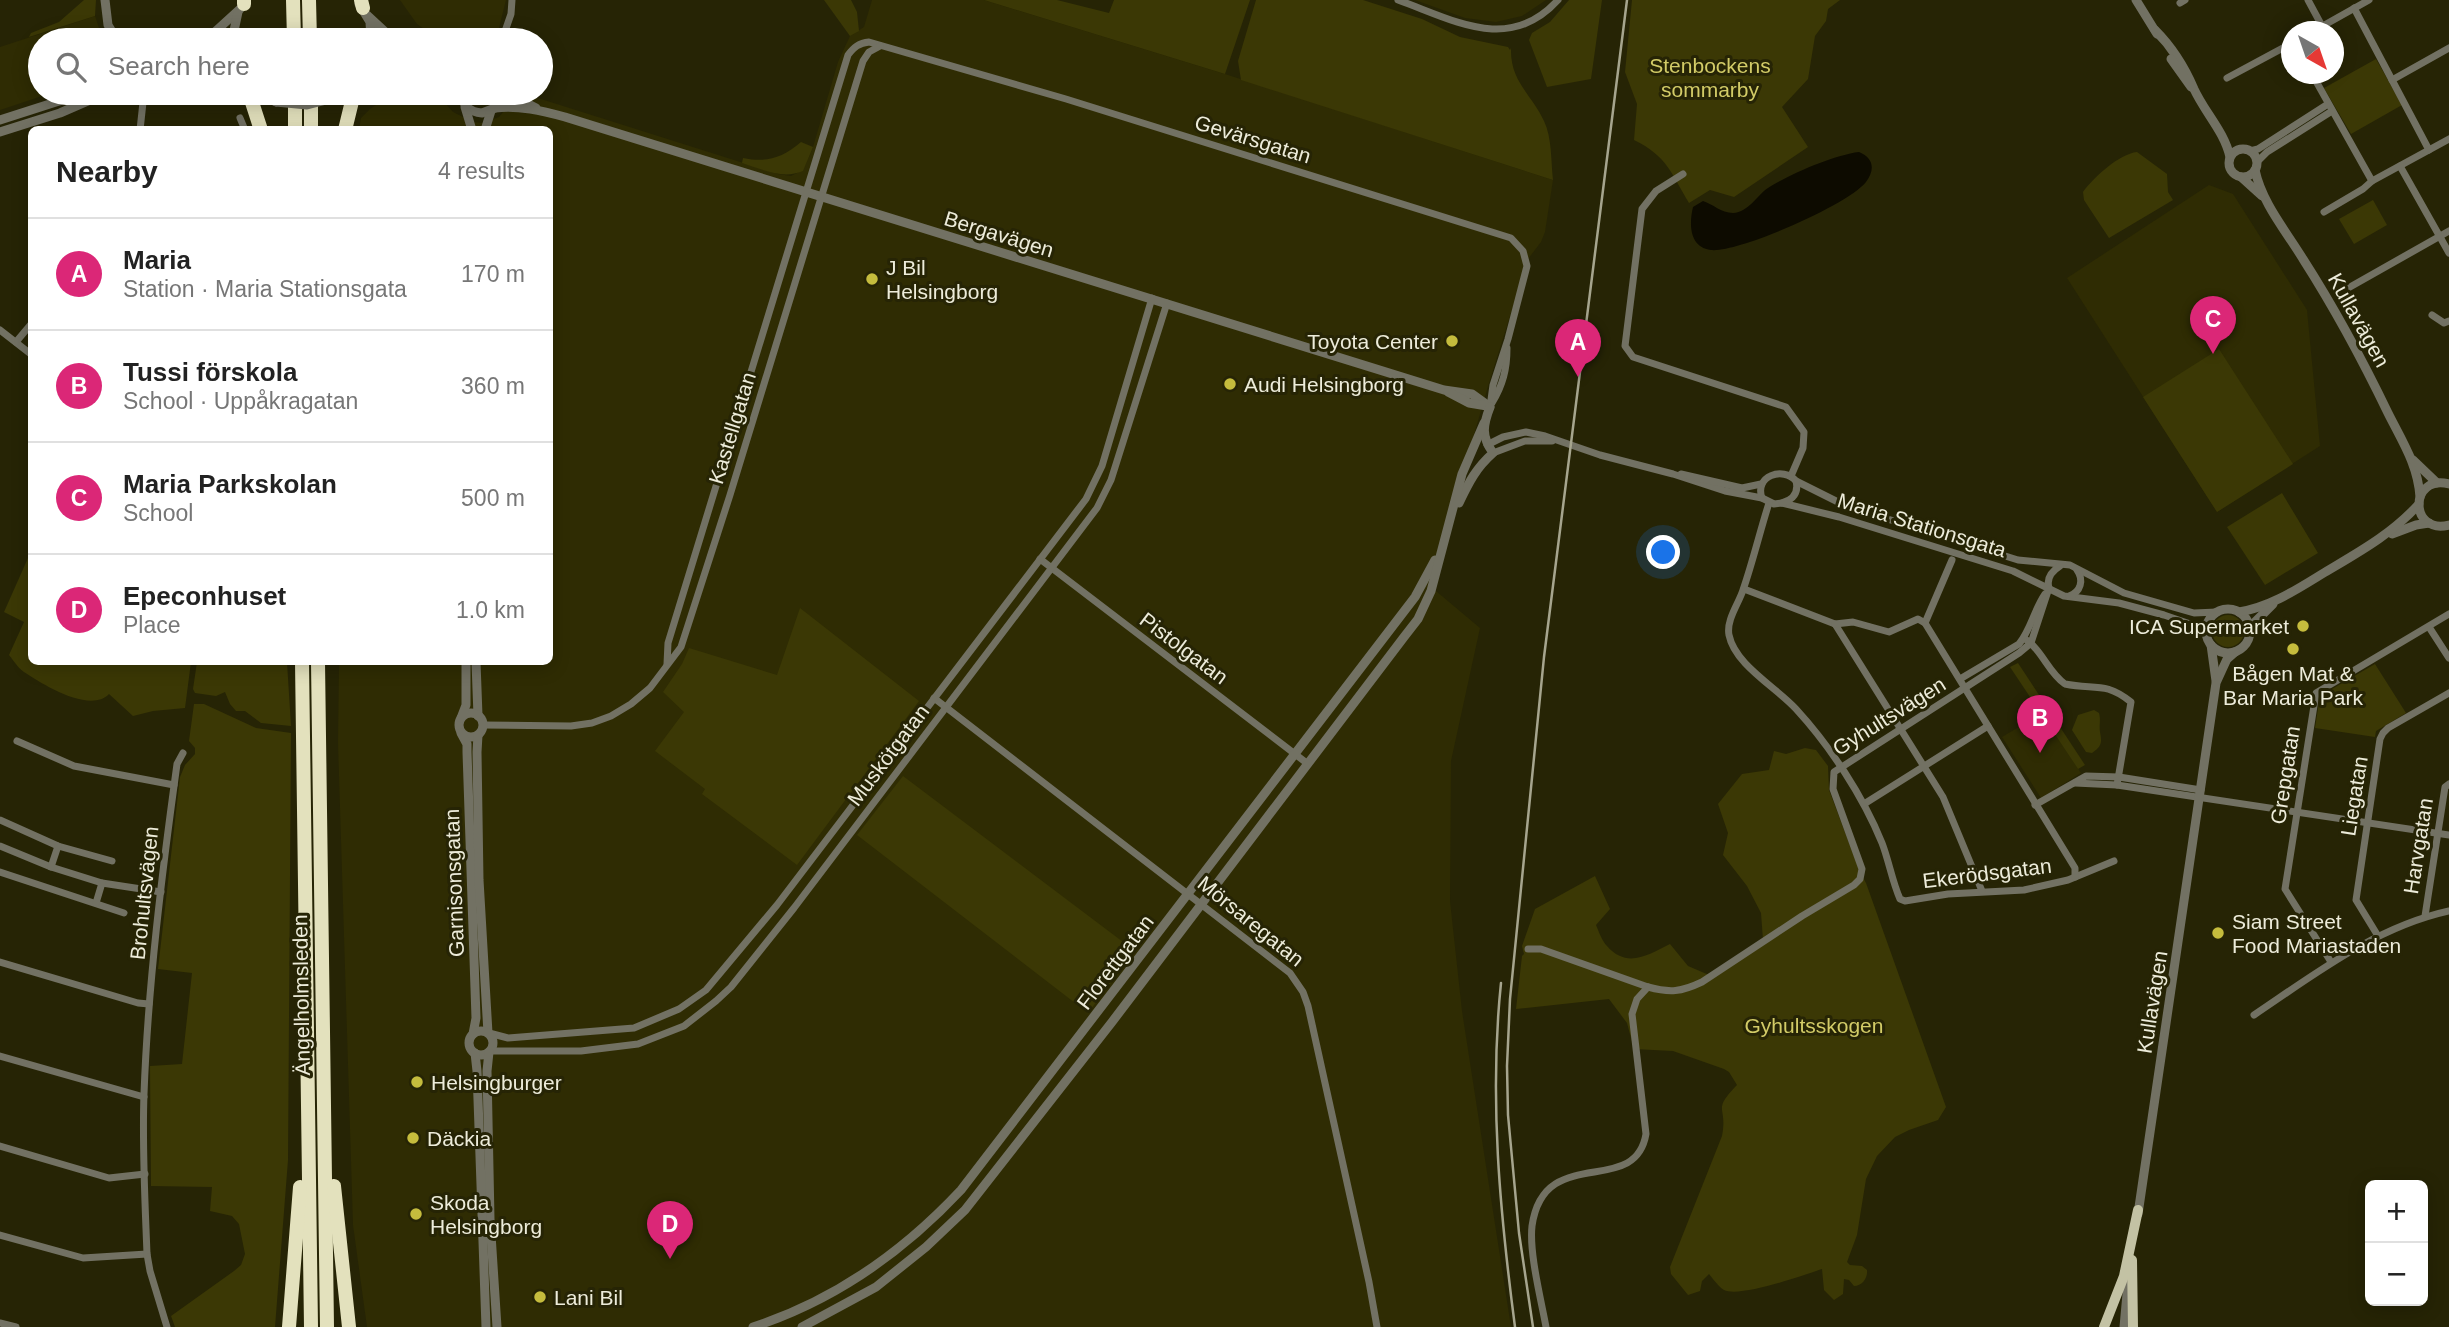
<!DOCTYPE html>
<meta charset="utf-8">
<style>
:root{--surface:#fff;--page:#f6f6f6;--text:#222;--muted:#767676;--line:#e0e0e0;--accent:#db2777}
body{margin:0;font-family:Helvetica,sans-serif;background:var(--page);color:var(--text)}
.controls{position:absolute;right:21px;bottom:21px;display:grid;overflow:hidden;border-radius:10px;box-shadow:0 4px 18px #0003}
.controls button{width:63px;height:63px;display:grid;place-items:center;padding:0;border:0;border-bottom:2px solid var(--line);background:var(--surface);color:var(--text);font:35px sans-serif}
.compass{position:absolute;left:2281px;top:21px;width:63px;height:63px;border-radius:50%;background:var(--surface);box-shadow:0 4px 18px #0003;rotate:140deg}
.you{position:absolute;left:1664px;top:553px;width:24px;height:24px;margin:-18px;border:5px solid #fff;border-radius:50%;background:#1a73e8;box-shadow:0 0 0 10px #1a73e833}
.badge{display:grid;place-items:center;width:46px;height:46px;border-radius:50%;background:var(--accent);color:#fff;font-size:23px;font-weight:700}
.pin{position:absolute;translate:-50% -58px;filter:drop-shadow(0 2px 4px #0008)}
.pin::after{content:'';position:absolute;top:37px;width:24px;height:21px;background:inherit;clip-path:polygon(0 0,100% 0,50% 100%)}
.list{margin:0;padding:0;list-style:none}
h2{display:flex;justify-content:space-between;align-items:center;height:91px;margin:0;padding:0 28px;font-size:30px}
h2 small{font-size:23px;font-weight:400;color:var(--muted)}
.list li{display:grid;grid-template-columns:46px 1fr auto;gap:21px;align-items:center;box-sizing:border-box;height:112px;padding:0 28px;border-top:2px solid var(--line)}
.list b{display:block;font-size:26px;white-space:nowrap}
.list p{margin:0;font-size:23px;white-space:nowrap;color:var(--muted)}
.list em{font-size:23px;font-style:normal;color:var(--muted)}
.icon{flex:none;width:38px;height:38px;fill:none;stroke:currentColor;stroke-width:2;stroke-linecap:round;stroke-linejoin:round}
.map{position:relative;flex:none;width:2449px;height:1327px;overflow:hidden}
.search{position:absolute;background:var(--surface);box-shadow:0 4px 18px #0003;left:28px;top:28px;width:525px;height:77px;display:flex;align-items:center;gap:18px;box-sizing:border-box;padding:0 24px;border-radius:38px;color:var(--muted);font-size:26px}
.panel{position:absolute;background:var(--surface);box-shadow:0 4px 18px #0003;left:28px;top:126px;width:525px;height:539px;border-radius:10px}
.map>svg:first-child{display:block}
.built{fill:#2f2c03}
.green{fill:#3b3805}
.water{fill:#0d0b00}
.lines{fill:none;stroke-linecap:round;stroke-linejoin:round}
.minor{stroke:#727163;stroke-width:7}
.tertiary{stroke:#727163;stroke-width:9}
.primary{stroke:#c3c2a4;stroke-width:10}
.motorway{stroke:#e3e1bd;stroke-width:14}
.rail{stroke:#a6a58e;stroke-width:2.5}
.tertiary-bridge{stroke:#727163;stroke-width:9}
.poi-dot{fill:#c5bc3d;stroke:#262405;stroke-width:2.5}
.labels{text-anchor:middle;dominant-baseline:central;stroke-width:6;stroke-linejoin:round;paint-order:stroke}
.park-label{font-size:21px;fill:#d2cb67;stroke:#262405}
.street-label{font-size:21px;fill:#edecda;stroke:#262405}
.poi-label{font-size:21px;fill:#edecda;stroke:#262405;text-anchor:start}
</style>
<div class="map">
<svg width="2449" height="1327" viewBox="0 0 2449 1327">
<rect width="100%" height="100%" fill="#262405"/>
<g class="built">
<polygon points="400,0 506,0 496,40 440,40 417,24"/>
<polygon points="872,0 984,0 1225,74 1553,180 1545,232 1541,242 1528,259 1489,383 1430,586 1480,628 1451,761 1450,901 1462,1011 1511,1327 367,1327 353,1225 338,743 339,662 550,662 550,130 359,129 361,118 370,109 394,93 436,93 453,112 473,122 482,123 499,117 519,93 522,93 778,174 791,176 803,170 813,147 838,62 850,36 864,27"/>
<polygon points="1415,0 1546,0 1522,16 1496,22 1465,18"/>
<polygon points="95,16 103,40 40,40 40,93 51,93 0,110 0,47"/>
<polygon points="2209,185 2233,194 2307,310 2320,446 2217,512 2067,278"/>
<polygon points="2045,719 2081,773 2041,798 2002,737 2024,724 2029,729"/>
</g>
<g class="green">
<polygon points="84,0 96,0 95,16 29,37 31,33 59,22"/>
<polygon points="824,0 851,0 857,12 859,31 850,36"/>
<polygon points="984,0 1057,0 1109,13 1114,0 1250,0 1225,74"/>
<path d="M1256 0H1363L1422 19 1460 37 1508 47 1510 50 1511 48C1510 82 1531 93 1544 121 1552 137 1551 162 1553 180L1241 80 1238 61Z"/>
<polygon points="1569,0 1602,0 1591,79 1547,87 1529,40 1532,33 1550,22"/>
<path d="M1632 0H1840L1828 9 1826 21 1815 36 1808 79 1782 107 1808 147 1734 197 1710 190 1689 203C1671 173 1667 156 1634 140L1637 104 1625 72Z"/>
<polygon points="2376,59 2402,105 2351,134 2324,88"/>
<path d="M801 142 813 147 803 171C782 180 762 169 742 163L743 158C767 163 782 158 801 142Z"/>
<path d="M2137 152 2167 174 2168 192 2173 200 2109 238 2084 200 2083 192C2094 177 2119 154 2137 152Z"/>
<polygon points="2373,200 2387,225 2354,244 2339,219"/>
<polygon points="2219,349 2293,464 2217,512 2143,397"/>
<polygon points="2282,493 2318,553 2265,585 2227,527"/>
<path d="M28 558 32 559V662H191L185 708 153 711 133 716 109 694C90 714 42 684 24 672 18 668 14 661 9 655L24 622 4 612Z"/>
<polygon points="800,608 919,701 797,865 702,794 705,789 655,751 684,712 663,692 682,664 689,648 777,675"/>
<circle cx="2228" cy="631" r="16"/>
<polygon points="197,662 287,662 291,726 261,723 245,711 236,711 230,704 225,692 216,696 195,693 193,689"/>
<polygon points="2018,663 2085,765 2078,769 2010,667"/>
<polygon points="2375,664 2406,713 2376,731 2375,737 2315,728 2320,696"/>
<polygon points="194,704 204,704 256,728 291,733 288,1160 275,1327 175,1327 171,1316 234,1271 241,1265 245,1254 239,1224 232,1216 210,1211 212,1187 151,1186 150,1066 182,1064 192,973 158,969 180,777 185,765 195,754 195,748 189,741"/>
<path d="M2094 710 2099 713C2101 720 2099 725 2100 732 2102 743 2102 746 2092 753L2086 752 2072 730 2078 715Z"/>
<path d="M1805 748 1816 750 1828 766 1829 790 1860 872 1866 883 1946 1107 1938 1120 1909 1130 1895 1137 1877 1156 1866 1179 1857 1235 1847 1262 1850 1265 1862 1266 1867 1270C1868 1278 1862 1286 1854 1286L1849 1280 1844 1279 1843 1294 1834 1300 1824 1290 1822 1269C1804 1275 1740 1298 1724 1290 1719 1287 1713 1279 1709 1274L1702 1281 1700 1291 1688 1295 1671 1274 1670 1267 1722 1136C1728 1105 1711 1112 1737 1085L1729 1072 1724 1069 1673 1051 1634 1049 1627 1023 1609 999 1516 1009 1522 956 1524 954 1522 946 1535 909 1595 876 1610 909 1596 925C1599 932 1602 941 1607 946 1627 969 1648 955 1670 944L1688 966 1709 975 1763 940 1761 913 1747 886 1723 855 1728 833 1718 804 1742 774 1769 770 1774 751 1786 754Z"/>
<polygon points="903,776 1135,951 1088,1013 857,835"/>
</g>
<path class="water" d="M1859 152C1874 158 1875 170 1866 182 1849 204 1739 253 1711 250 1689 247 1689 224 1693 207L1703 201C1713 204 1721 213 1733 213 1749 212 1756 196 1768 188 1790 174 1834 155 1859 152Z"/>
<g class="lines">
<g class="minor">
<path d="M1398 0C1454 20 1509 54 1558 0"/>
<polyline points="2308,0 2322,26"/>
<polyline points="2180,3 2185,0"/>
<polyline points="2354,8 2429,150"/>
<polyline points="2312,32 2369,0"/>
<polyline points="502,40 511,14 512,0"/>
<polyline points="2312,74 2372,181"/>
<polyline points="2227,78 2292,43"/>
<polyline points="2392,80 2449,48"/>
<polyline points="240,118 245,130"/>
<polyline points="140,130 144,93"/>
<polyline points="2250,151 2258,149 2328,104"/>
<polyline points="2257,162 2267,152 2332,111"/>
<polyline points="2400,166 2449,253"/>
<polyline points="1683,174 1656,191 1642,209 1625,346 1633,357 1786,407 1804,432 1803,448 1791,476"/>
<polyline points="2324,212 2363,189 2372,181 2449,139"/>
<polyline points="2350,287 2449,231"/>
<polyline points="2432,315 2444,323 2449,321"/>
<polyline points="0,330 32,355"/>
<polyline points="16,342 32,323"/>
<path d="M1492 403C1503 385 1507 369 1507 348"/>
<polyline points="1487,445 1503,437 1526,432 1545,436 1600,455 1673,474 1725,491 1762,498 1774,504 1782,503 1839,517 2013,571 2064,596 2119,603 2164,615 2199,627 2206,635"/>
<polyline points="1493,453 1525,441 1552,441"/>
<polyline points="1681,474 1742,488 1761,484"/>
<polyline points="1796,481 1846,506 2018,560 2070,565 2124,593 2194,613 2217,612"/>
<path d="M1762 498C1754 476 1783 466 1796 481 1799 493 1793 500 1782 503"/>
<path d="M1769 503C1760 531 1753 561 1743 590 1739 603 1726 620 1729 635 1735 665 1776 687 1796 709 1830 746 1863 796 1882 843 1889 861 1892 881 1900 899L1905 901 1948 894 2024 890 2068 880 2114 861"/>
<polyline points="1040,559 1308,764"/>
<polyline points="1744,589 1835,624 1943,797 1982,891"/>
<path d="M2069 596C2081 592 2084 580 2077 570"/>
<polyline points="1925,623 1952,560"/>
<polyline points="1835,624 1853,622 1889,632 1918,619 1925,623 2075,868 2075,877"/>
<polyline points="2429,627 2449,658"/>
<path d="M2024 638C2044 652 2047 671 2065 684 2094 690 2105 681 2131 702L2117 785"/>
<path d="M667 664 668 643 848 55C854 47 859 43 869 42L1066 99 1511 238 1523 251 1527 266 1508 339 1493 385 1490 407"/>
<path d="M1960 679 2019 644C2031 629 2034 610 2045 594"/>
<polyline points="934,698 1290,973 1303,992 1308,1006 1369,1282 1377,1327"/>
<polyline points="483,725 571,726 592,723 611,716 631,704 650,688 681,647 730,495 863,61 869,52 880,46"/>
<polyline points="17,741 74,766 174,785"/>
<polyline points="2075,783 2117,785 2449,835"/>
<polyline points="1864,804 1988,726"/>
<polyline points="2035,805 2086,776 2119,777 2201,790"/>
<polyline points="0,820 58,846 112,861"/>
<polyline points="0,846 51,867 102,883 161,892"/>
<polyline points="51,867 58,846"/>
<polyline points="0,872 124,913"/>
<polyline points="96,903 102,883"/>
<polyline points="2425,916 2445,787 2449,784"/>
<polyline points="2378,936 2356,900 2380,739 2383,733 2388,728 2449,693"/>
<path d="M1528 949H1541L1648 987C1670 993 1681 992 1702 982L1802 916 1854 885 1860 879 1862 869 1833 789 1834 772 2019 653 2031 643 2049 588C2046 578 2052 571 2060 566"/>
<polyline points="0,962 138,1003 149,1004"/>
<polyline points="2331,962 2285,889 2316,693 2449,614"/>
<path d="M2254 1015C2315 974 2376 927 2449 911"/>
<polyline points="489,1033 508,1038 634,1028 679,1009 706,990 777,905 1086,499 1102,466 1152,298"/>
<polyline points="490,1051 581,1051 638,1044 684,1026 716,1001 731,987 794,908 1097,508 1111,480 1167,303"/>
<polyline points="0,1056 144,1097"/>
<polyline points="0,1146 109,1178 145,1174"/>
<polyline points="0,1235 83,1258 147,1254"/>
<polyline points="0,1323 16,1327"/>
<path d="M167 1327 150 1271 147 1254C145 1201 142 1147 144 1094 148 984 162 873 177 764L183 753"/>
<path d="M1546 1327C1541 1299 1529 1253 1532 1226 1544 1142 1635 1199 1646 1134L1632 1014 1637 999 1648 987"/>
</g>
<g class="tertiary">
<polyline points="105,0 108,25 117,40"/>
<polyline points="2136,0 2157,34"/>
<polyline points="359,4 370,22 371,40"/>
<polyline points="367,15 394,40"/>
<path d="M2155 30C2172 47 2185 68 2194 89 2205 113 2224 131 2230 157"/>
<polyline points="206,40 240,9"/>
<polyline points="232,40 238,12"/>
<polyline points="2171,59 2191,87"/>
<polyline points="258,93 276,102"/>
<path d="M461 93C462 105 470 112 482 113L495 108 502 93"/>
<polyline points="507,93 536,108"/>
<polyline points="465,107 472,130"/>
<path d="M495 108C518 105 543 111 565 117L1444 390 1472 394 1490 407"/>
<polyline points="0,120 84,93"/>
<polyline points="485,130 491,111"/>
<polyline points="0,132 60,113 106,93"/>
<circle cx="2243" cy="163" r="14"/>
<path d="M2255 170C2262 203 2286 231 2303 259 2335 309 2362 359 2388 413 2402 441 2418 465 2420 497"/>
<polyline points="2241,177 2262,196"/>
<polyline points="1448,392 1469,403 1487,406"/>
<polyline points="2413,460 2437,483"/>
<path d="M2449 484C2409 474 2409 535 2449 525"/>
<path d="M1459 503C1469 482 1476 468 1493 453 1481 436 1483 425 1490 407"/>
<polyline points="2392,534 2416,525 2429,523"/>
<circle cx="2228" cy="631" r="22"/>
<path d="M2239 612C2270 607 2296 590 2322 574 2357 553 2391 535 2419 504"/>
<polyline points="2250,632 2255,622 2273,604"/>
<polyline points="2211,645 2216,681"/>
<polyline points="476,662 478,716"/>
<circle cx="471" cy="725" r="12"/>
<polyline points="461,718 466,705 466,662"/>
<polyline points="461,733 467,744 467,752 475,988 476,1018 473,1034"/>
<polyline points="478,735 477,752 479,880 488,1033"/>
<circle cx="481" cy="1043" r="12"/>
<polyline points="489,1052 487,1071 490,1219 497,1327"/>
<polyline points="475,1053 477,1071 486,1327"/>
<polyline points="2138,1214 2216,683 2227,659 2235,652"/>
<path d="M753 1327C833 1301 903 1252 961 1190L1415 597 1435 560"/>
<polyline points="802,1327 876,1287 926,1247 965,1210 1112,1022 1404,637 1418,619 1431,591 1462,474 1484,423"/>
<polyline points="2124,1327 2128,1283"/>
</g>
<g class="primary">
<polyline points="2132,1260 2133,1327"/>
<polyline points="2104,1327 2124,1276 2138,1210"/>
</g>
<g class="motorway">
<polyline points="293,0 294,40"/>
<polyline points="309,0 310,40"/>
<polyline points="361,0 363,8"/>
<polyline points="244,4 244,0"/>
<polyline points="249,93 261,130"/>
<polyline points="295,93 295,130"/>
<polyline points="311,93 311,130"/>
<polyline points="345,130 354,93"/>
<polyline points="302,662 311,1327"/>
<polyline points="318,662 327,1327"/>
<polyline points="334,1186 349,1327"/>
<polyline points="289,1327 300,1187"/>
</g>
<g class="rail">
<path d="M1501 983C1489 1098 1500 1213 1515 1327"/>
<polyline points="1533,1327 1519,1233 1508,1115 1507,1066 1510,999 1544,657 1627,0"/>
</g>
<polyline class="tertiary-bridge" points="276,102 307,105 338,97"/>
</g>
<g class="poi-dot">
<circle cx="872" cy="279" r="7"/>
<circle cx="1452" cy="341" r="7"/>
<circle cx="1230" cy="384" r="7"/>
<circle cx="2303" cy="626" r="7"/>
<circle cx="2293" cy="649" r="7"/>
<circle cx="2218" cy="933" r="7"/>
<circle cx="417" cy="1082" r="7"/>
<circle cx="413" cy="1138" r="7"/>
<circle cx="416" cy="1214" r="7"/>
<circle cx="540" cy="1297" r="7"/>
</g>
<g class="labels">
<g class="park-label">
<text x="1710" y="65">Stenbockens<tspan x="1710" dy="24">sommarby</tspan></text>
<text x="1814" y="1025">Gyhultsskogen</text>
</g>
<g class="street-label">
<text transform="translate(1253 139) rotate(17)">Gevärsgatan</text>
<text transform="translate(999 234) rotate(17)">Bergavägen</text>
<text transform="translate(2359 320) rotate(61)">Kullavägen</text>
<text transform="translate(732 428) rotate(-73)">Kastellgatan</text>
<text transform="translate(1922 525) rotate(17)">Maria Stationsgata</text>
<text transform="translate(1184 648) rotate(37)">Pistolgatan</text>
<text transform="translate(1889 716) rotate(-32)">Gyhultsvägen</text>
<text transform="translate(888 755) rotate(-53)">Muskötgatan</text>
<text transform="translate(2285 775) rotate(-81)">Grepgatan</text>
<text transform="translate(2354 796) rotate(-81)">Liegatan</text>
<text transform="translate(2418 846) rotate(-81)">Harvgatan</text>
<text transform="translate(1987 873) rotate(-7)">Ekerödsgatan</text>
<text transform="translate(454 883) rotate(-92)">Garnisonsgatan</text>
<text transform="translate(144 893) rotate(-84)">Brohultsvägen</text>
<text transform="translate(1251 921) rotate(39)">Mörsaregatan</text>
<text transform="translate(1115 962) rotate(-53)">Florettgatan</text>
<text transform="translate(301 995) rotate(-91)">Ängelholmsleden</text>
<text transform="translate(2152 1002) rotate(-81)">Kullavägen</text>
</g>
<g class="poi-label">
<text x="886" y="267">J Bil<tspan x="886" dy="24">Helsingborg</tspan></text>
<text x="1438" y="341" text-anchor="end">Toyota Center</text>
<text x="1244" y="384">Audi Helsingborg</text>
<text x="2289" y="626" text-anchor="end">ICA Supermarket</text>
<text x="2293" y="673" text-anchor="middle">Bågen Mat &amp;<tspan x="2293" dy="24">Bar Maria Park</tspan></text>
<text x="2232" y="921">Siam Street<tspan x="2232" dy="24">Food Mariastaden</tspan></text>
<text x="431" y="1082">Helsingburger</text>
<text x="427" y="1138">Däckia</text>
<text x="430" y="1202">Skoda<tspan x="430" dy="24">Helsingborg</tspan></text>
<text x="554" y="1297">Lani Bil</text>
</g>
</g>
</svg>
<div class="controls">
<button>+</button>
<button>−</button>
</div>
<svg class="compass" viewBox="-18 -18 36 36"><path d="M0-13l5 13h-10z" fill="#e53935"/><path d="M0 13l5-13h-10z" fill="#767676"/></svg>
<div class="you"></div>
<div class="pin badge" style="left:1578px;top:377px">A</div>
<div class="pin badge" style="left:2040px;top:753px">B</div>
<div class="pin badge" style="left:2213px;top:354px">C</div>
<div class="pin badge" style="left:670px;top:1259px">D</div>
<div class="search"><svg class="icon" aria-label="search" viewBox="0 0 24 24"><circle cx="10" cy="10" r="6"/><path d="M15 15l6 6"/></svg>Search here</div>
<section class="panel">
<h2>Nearby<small>4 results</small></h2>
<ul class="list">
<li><span class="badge">A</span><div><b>Maria</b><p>Station · Maria Stationsgata</p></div><em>170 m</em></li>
<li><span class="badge">B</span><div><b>Tussi förskola</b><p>School · Uppåkragatan</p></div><em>360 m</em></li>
<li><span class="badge">C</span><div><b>Maria Parkskolan</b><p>School</p></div><em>500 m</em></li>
<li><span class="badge">D</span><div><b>Epeconhuset</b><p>Place</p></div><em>1.0 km</em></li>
</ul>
</section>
</div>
